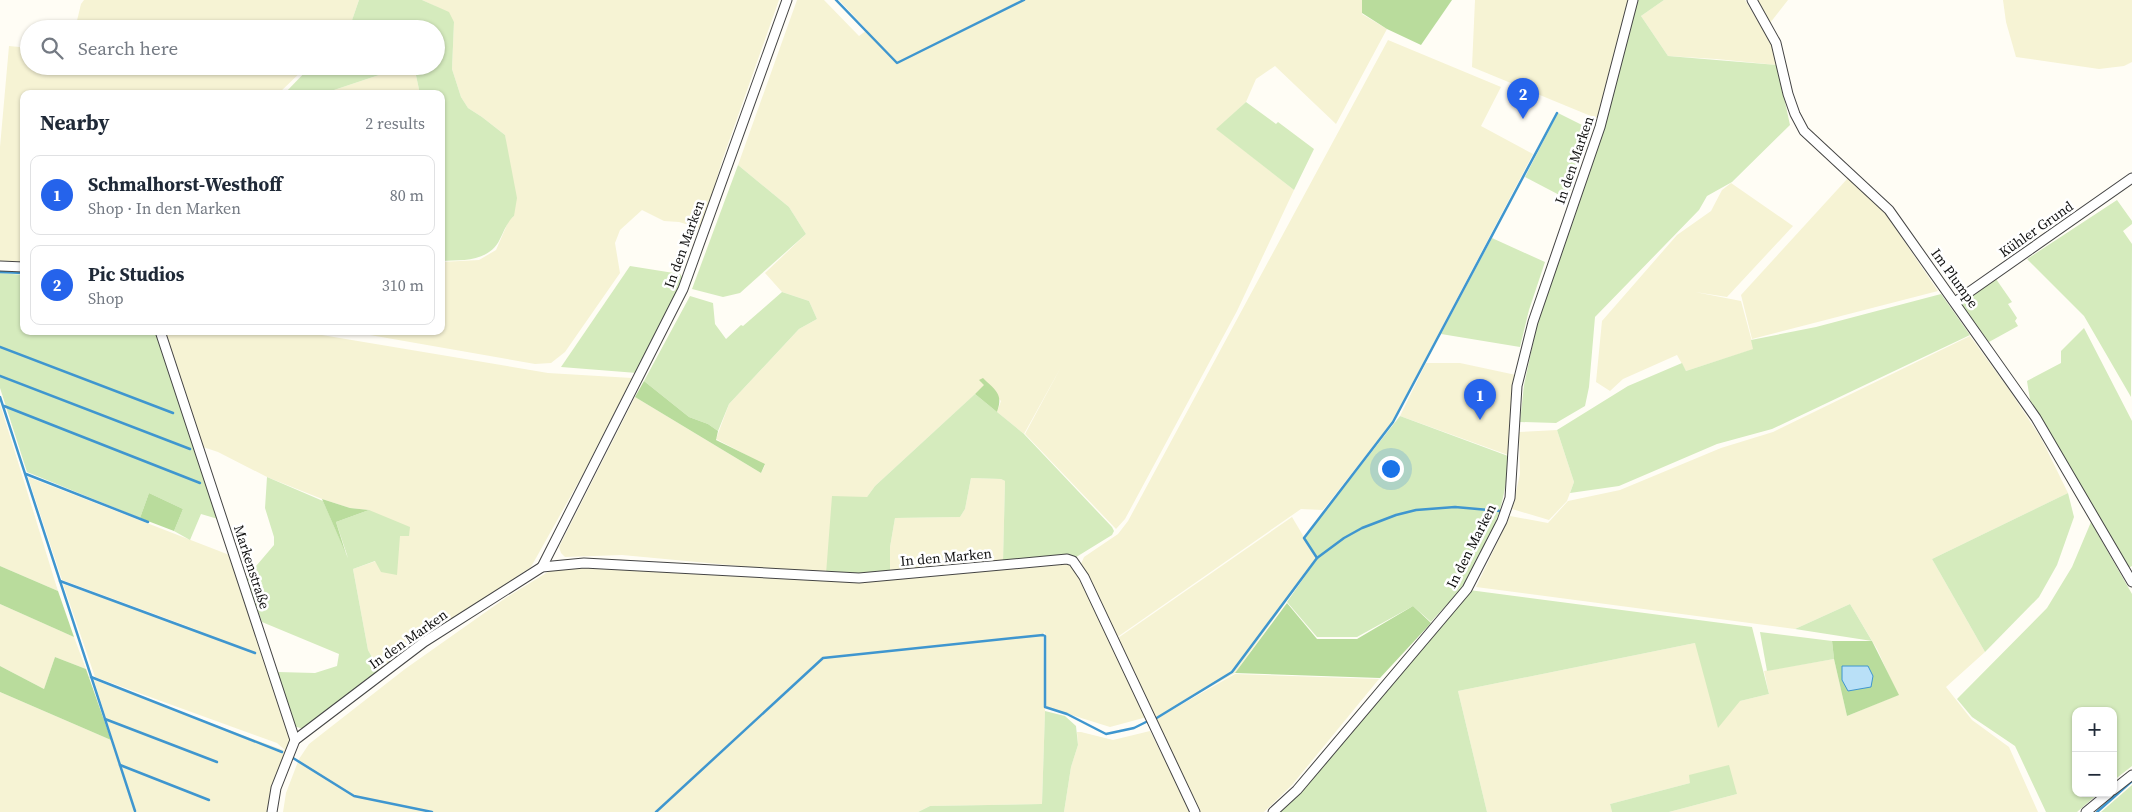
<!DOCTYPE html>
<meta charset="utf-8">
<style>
:root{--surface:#fff;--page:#f6f6f7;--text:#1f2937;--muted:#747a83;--line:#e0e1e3;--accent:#2563eb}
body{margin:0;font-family:"Source Serif 4",serif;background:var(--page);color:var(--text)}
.controls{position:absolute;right:15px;bottom:15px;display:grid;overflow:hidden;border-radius:10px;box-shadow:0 1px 4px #0004}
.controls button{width:45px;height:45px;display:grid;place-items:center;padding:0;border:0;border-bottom:1px solid var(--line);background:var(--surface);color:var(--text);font:25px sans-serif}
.you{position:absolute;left:1390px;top:468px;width:18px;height:18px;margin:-12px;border:4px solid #fff;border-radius:50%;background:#1a73e8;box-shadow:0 0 0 8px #1a73e833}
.badge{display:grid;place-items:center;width:32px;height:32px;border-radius:50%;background:var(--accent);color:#fff;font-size:16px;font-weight:700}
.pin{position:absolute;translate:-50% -41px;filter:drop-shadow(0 1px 2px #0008)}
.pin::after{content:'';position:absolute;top:26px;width:18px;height:15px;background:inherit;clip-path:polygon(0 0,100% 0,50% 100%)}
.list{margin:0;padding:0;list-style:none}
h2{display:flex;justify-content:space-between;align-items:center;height:65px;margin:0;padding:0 20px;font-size:21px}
h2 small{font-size:16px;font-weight:400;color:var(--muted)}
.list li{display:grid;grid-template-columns:32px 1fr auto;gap:15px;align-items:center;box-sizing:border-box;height:80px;margin:0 10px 10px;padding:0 10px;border:1px solid var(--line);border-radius:10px}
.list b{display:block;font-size:19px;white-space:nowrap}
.list p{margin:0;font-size:16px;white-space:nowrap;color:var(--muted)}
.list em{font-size:16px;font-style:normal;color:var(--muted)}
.icon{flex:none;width:28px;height:28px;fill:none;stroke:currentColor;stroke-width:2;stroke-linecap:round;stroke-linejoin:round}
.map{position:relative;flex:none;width:2132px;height:812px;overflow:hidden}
.search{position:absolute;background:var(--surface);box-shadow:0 1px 4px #0004;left:20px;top:20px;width:425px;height:55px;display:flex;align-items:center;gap:12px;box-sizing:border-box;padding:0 18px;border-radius:28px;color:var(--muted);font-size:19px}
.panel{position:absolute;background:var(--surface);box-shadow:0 1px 4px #0004;left:20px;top:90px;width:425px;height:245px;border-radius:10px}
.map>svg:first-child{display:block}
.farmland{fill:#f6f3d4}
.green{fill:#d5ebbd}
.forest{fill:#b9dc9c}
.water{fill:#b9e0f7;stroke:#3f96cf}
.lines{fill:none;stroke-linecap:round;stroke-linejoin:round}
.stream{stroke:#3f96cf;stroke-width:2.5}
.minor-casing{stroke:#444;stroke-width:11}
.minor{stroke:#fff;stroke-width:9}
.labels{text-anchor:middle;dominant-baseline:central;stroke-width:5;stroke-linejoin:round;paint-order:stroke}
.street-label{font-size:14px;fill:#111;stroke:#fff}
</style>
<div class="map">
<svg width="2132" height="812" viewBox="0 0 2132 812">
<rect width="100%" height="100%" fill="#fffdf5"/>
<g class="farmland">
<polygon points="84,0 359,0 349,29 75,29 81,4"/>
<polygon points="422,0 779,0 722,161 702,229 679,222 664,221 642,210 620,230 615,243 620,273 565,352 551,363 535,364 347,331 441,331 441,262 479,260 496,250 509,220 514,216 505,135 482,117 468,108 461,97 452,69 454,22 435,6"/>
<polygon points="797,0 824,0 859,36 867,30 839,0 1362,0 1362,14 1387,29 1336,124 1275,66 1256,79 1246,102 1217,129 1294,190 1237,311 1125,519 1116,529 1025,434 1061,367 1024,434 997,412 1001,401 980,380 985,385 875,486 867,497 826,574 622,555 565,557 561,553 559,547 635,397 761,473 765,465 716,439 729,404 799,329 817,319 809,301 782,292 765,273 806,234 789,207 738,165"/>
<polygon points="1475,0 1629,0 1598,119 1472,67"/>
<polygon points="1664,0 1745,0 1772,45 1777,65 1716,59 1668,56 1641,16"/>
<polygon points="1758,0 1788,0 1770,23"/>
<polygon points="2003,0 2132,0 2132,62 2124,66 2099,69 2016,57 2006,22"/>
<polygon points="1388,40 1501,87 1481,126 1533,154 1392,422 1323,510 1301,509 1116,638 1081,564 1084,557 1118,534 1128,521"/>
<polygon points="9,46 29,48 29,66 307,66 278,94 24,94 24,263 0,261 0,147"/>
<polygon points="406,66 414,66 420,94 322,94"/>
<polygon points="1848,178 1885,213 1938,291 1752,339 1741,295"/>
<polygon points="1731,183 1793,226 1727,297 1695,292 1741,301 1754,349 1686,371 1677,355 1623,379 1610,391 1596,382 1602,321 1677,235 1711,211 1722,190"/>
<polygon points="165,331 298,331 548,373 632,378 583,474 531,567 379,670 368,650 353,569 376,561 369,510 350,508 322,499 267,477 218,452 200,446"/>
<polygon points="1970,336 2010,391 2041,438 2068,493 1932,559 1985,652 1946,687 1972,720 2009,747 2038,812 1669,812 1737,794 1690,783 1610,804 1612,812 1487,812 1458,691 1695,643 1740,701 1769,694 1764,671 1834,659 1847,716 1898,695 1877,649 1850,604 1795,629 1476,587 1510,516 1548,523 1568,501 1620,490 1721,448 1773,432"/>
<polygon points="1426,363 1460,363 1516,375 1508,455 1400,416"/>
<polygon points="0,404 58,591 0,566"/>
<polygon points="1557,430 1574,482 1567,501 1549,520 1512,509 1520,474 1519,432"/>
<polygon points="28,477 232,556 291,742 270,812 136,812 94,680 286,751 277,743 95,677 63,584 206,633 62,580"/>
<polygon points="971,478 1001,479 1005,481 1003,562 890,573 890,547 895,518 960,517 965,509"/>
<polygon points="1292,517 1317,559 1235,673 1155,718 1118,638"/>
<polygon points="1055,562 1072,565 1077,568 1147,717 1110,727 1046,707 1045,632 1043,634 1045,711 1042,804 930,806 918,812 283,812 286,793 299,759 309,744 405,669 507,597 551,570 583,565 861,583"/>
<polygon points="0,604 74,637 86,669 55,657 44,689 0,666"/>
<polygon points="1235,674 1379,679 1292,785 1264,812 1197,812 1156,719"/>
<polygon points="0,692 111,740 135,812 0,812"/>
<polygon points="1150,731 1191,812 1064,812 1071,767 1078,745 1077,732 1081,732 1113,740"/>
</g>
<g class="green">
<path d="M359 0H422L449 12 454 22 452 69 461 97 468 108 482 117 505 135 517 198 514 216C507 222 504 231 500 239 489 262 463 260 441 261V94H420L414 66H436V29H349Z"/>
<polygon points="1638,0 1664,0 1641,16 1668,56 1777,65 1790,125 1732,182 1707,196 1699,210 1595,317 1589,387 1585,406 1556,423 1520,422 1524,385 1537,325 1603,128"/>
<polygon points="311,66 406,66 322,94 284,94"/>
<polygon points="1246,102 1276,124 1278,122 1314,149 1294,190 1216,129"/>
<polygon points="1558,113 1590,129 1591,132 1567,199 1525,177"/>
<polygon points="738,165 789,207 806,234 740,293 723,297 692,289"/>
<polygon points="2117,200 2132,221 2132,224 2123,231 2132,244 2131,397 2084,316 2027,259"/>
<polygon points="1492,238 1545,262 1529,310 1520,347 1441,334"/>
<polygon points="630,266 680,274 684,280 637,373 561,367"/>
<polygon points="0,273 24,275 24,331 156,331 218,519 201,514 190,540 174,531 183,509 149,493 140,518 27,472 0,388"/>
<polygon points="1996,279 2012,302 2008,304 2017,318 2015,321 2018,326 1989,342 1962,306 1964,300"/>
<polygon points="782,292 809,301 817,319 799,329 729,404 718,431 708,424 689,417 644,381 690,296 713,303 715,324 726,339 741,325 743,326"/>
<polygon points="1941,294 1970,335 1772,429 1717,444 1619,486 1570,493 1574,482 1557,430 1628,386 1682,363 1686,371 1753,349 1751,340 1816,327"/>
<polygon points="2084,328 2132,421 2132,566 2128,568 2030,400 2027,381 2061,363 2061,351"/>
<polygon points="975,394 1024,434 1112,527 1114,531 1112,535 1073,559 1063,555 1003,562 1005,481 1001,479 971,478 965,509 960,517 895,518 890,547 890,573 826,574 832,496 867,497 875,486"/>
<path d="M1400 416 1508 456C1508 502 1489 546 1464 584 1455 598 1441 610 1431 622L1413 606 1357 637H1317L1287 602 1317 559 1304 538Z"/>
<polygon points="267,477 323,501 348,558 336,522 369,510 410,527 409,536 400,536 397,575 381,572 375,561 353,569 368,650 379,670 304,729 293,726 278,672 315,673 337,666 339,654 262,622 246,578 274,545 274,537 265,508"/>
<polygon points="2068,493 2074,517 2057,565 2039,597 1985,652 1932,559"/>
<polygon points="2091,522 2132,594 2132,766 2113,781 2113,711 2076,711 2076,793 2099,793 2077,812 2046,812 2015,746 1972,717 1957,699 2047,608 2072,567"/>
<polygon points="1469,590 1752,627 1769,694 1740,701 1718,728 1695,643 1458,691 1487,812 1278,812"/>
<polygon points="1850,604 1872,641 1795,629"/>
<polygon points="1760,632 1832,641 1834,659 1767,671"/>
<polygon points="1045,711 1065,716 1076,726 1078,745 1071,767 1064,812 918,812 930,806 1042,804"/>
<polygon points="1729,765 1737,794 1669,812 1612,812 1610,804 1690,783 1689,775"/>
<polygon points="2132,785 2132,812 2101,812"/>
</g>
<g class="forest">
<polygon points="1362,0 1452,0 1421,45 1387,29 1362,13"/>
<path d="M983 378C995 390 1004 394 997 412L975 394 984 385 979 380Z"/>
<polygon points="644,381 689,417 708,424 718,431 716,440 765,464 761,473 635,397"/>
<polygon points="149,493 183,509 174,531 140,518"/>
<polygon points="322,499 350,508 369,510 336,522 346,554"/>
<polygon points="0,566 58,591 74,637 0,604"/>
<polygon points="1287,603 1317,639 1357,639 1413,606 1431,623 1380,678 1235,673"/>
<polygon points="1832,641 1872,641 1899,695 1847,716 1834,659"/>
<polygon points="55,657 86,669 111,740 0,692 0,666 44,689"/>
</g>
<polygon class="water" points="1842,666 1868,666 1873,676 1871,687 1848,691 1842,680"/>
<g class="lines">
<g class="stream">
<polyline points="836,0 897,63 1024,0"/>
<polyline points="0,272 24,273"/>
<polyline points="0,347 173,413"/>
<polyline points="0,376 190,449"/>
<polyline points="0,397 135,811"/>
<polyline points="4,406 200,483"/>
<polyline points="26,474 148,522"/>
<polyline points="1317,558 1304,538 1393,422 1557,113"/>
<polyline points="60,581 255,653"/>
<polyline points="91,677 282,752"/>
<polyline points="105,719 217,762"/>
<polyline points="1155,719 1232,672 1317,558 1344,538 1362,528 1396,515 1416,510 1455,507 1500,511"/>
<polyline points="293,758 354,796 432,812"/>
<polyline points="120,765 209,800"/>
<polyline points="656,812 823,658 1043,635 1045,636 1045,707 1067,714 1106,734 1134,728 1146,722"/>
<polyline points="2097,812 2132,781"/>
</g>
<g class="minor-casing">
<g id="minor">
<polyline points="1752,0 1776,43 1788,94 1795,114 1804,131 1889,210 2036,418 2132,582"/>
<polyline points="0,266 24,267"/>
<polyline points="1955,302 2132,178"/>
<polyline points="160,331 295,740 276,788 272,812"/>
<polyline points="542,567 683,289 787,0"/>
<polyline points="295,740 424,642 542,567 584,563 859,578 1067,559 1073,561 1084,577 1195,812"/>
<polyline points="2113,790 2132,775"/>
<polyline points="1273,812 1297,790 1467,589 1502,521 1510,498 1517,386 1533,322 1600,127 1633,0"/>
<polyline points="2086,812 2109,793"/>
</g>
</g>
<use href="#minor" class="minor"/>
</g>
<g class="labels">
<g class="street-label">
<text transform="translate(1574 160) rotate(-71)">In den Marken</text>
<text transform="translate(2036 229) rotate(-35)">Kühler Grund</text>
<text transform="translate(684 244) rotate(-70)">In den Marken</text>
<text transform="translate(1955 278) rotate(54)">Im Plumpe</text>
<text transform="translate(1471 546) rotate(-63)">In den Marken</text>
<text transform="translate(946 557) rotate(-5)">In den Marken</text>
<text transform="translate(252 567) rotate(72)">Markenstraße</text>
<text transform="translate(408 639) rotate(-35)">In den Marken</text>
</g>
</g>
</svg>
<div class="controls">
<button>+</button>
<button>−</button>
</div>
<div class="you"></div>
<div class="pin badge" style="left:1480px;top:420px">1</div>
<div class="pin badge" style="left:1523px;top:119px">2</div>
<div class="search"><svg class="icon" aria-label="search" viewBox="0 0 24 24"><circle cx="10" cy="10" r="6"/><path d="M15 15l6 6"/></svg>Search here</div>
<section class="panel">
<h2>Nearby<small>2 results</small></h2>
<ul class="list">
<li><span class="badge">1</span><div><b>Schmalhorst-Westhoff</b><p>Shop · In den Marken</p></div><em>80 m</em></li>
<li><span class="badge">2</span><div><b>Pic Studios</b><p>Shop</p></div><em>310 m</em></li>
</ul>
</section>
</div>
